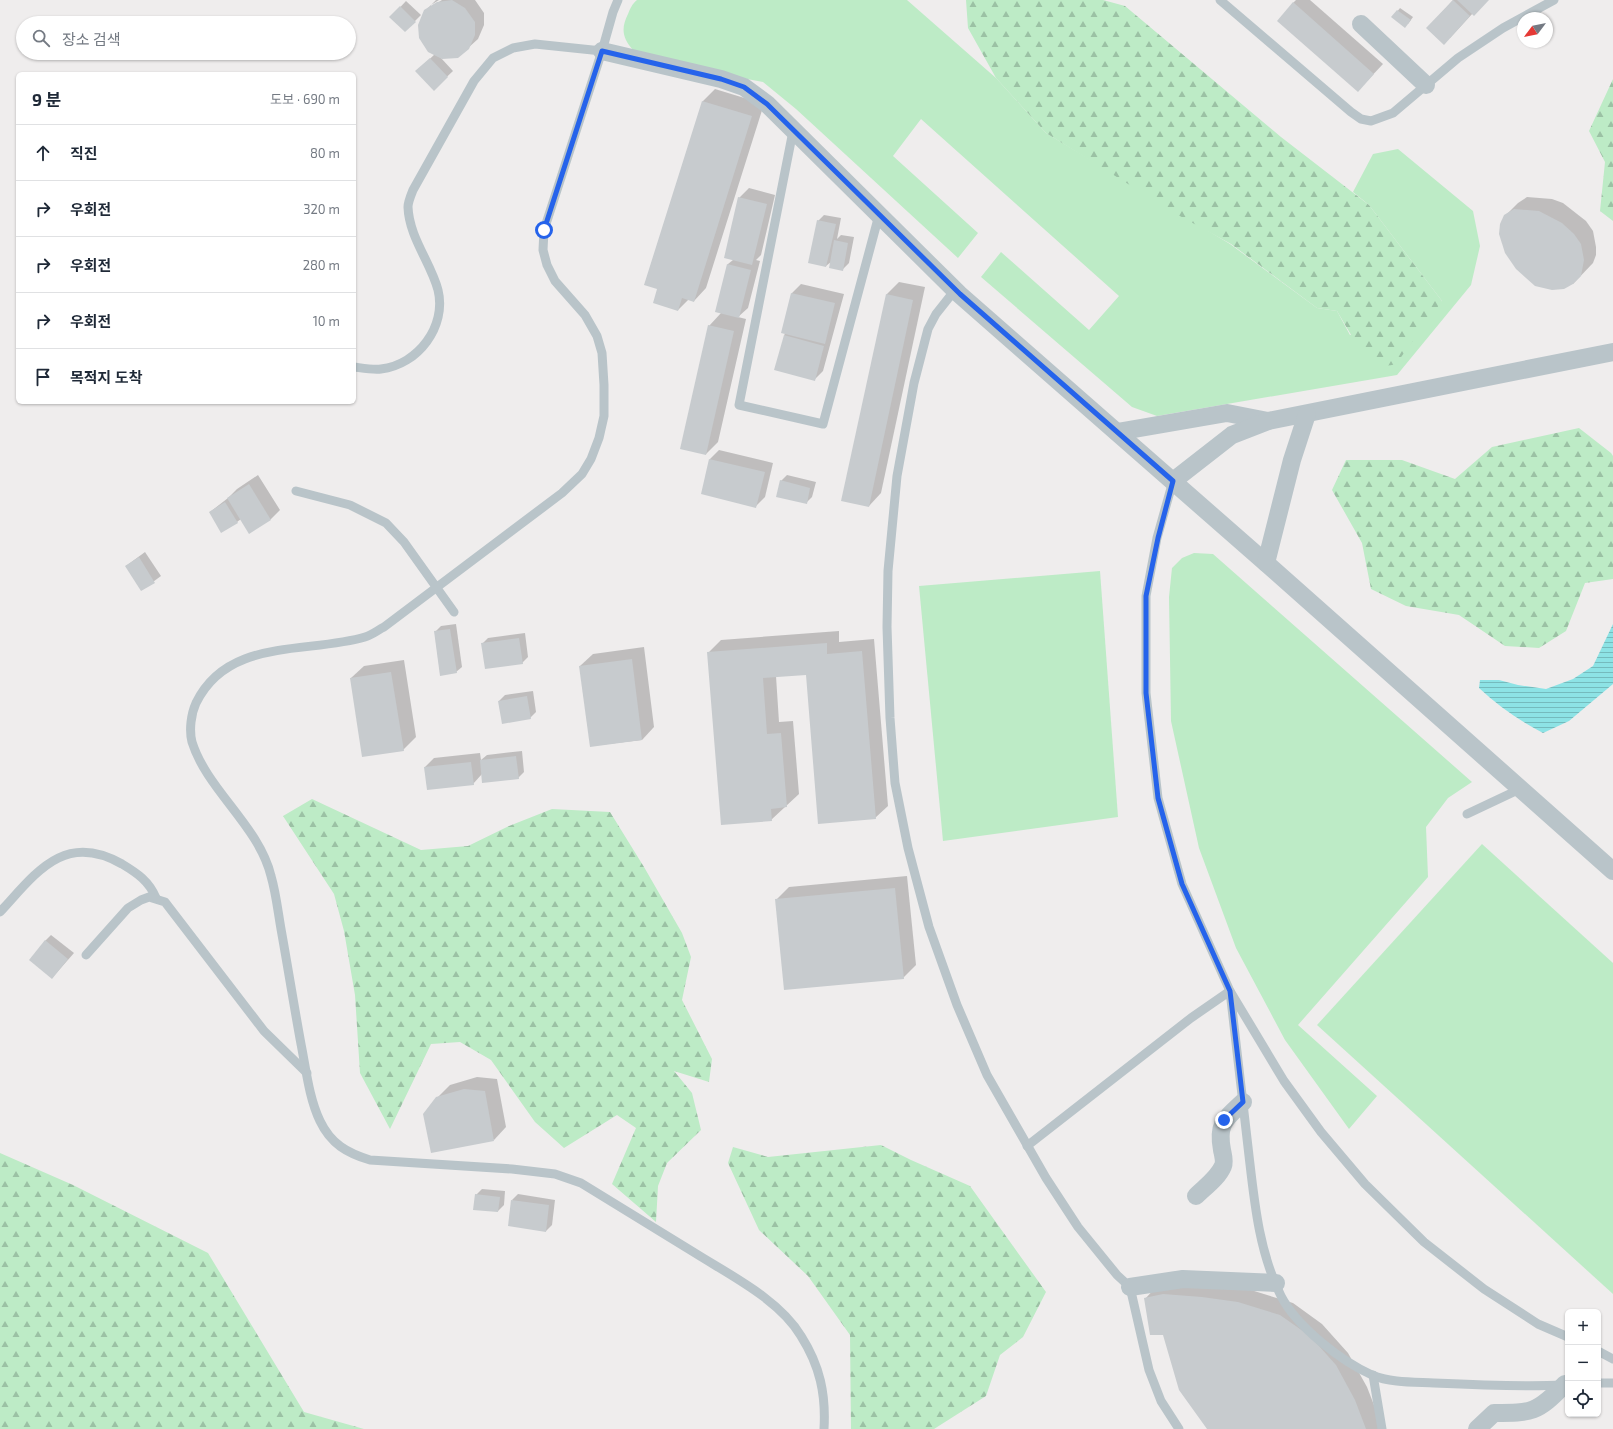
<!DOCTYPE html>
<html lang="ko">
<meta charset="utf-8">
<style>
:root{--surface:#fff;--page:#f2f2f3;--text:#1f2937;--muted:#747a83;--line:#e0e1e3}
body{margin:0;font-family:"Exo 2","Noto Sans KR",sans-serif;background:var(--page);color:var(--text)}
.controls{position:absolute;right:12px;bottom:12px;display:grid;overflow:hidden;border-radius:6px;box-shadow:0 1px 3px #0004}
.controls button{width:36px;height:36px;display:grid;place-items:center;padding:0;border:0;border-bottom:1px solid var(--line);background:var(--surface);color:var(--text);font:20px sans-serif}
.compass{position:absolute;left:1517px;top:12px;width:36px;height:36px;border-radius:50%;background:var(--surface);box-shadow:0 1px 3px #0004;rotate:238deg}
.stop{position:absolute;width:12px;height:12px;margin:-9px;border:3px solid #2563eb;border-radius:50%;background:#fff}
.stop.end{background:#2563eb;border-color:#fff;box-shadow:0 1px 4px #0008}
.list{margin:0;padding:0;list-style:none}
h2{display:flex;justify-content:space-between;align-items:center;height:52px;margin:0;padding:0 16px;font-size:17px}
h2 small{font-size:13px;font-weight:400;color:var(--muted)}
.list li{display:grid;grid-template-columns:26px 1fr auto;gap:12px;align-items:center;box-sizing:border-box;height:56px;padding:0 16px;border-top:1px solid var(--line)}
.list b{display:block;font-size:15px;white-space:nowrap}
.list em{font-size:13px;font-style:normal;color:var(--muted)}
.icon{flex:none;width:22px;height:22px;fill:none;stroke:currentColor;stroke-width:2;stroke-linecap:round;stroke-linejoin:round}
.map{position:relative;flex:none;width:1613px;height:1429px;overflow:hidden}
.search{position:absolute;background:var(--surface);box-shadow:0 1px 3px #0004;left:16px;top:16px;width:340px;height:44px;display:flex;align-items:center;gap:10px;box-sizing:border-box;padding:0 14px;border-radius:22px;color:var(--muted);font-size:15px}
.panel{position:absolute;background:var(--surface);box-shadow:0 1px 3px #0004;left:16px;top:72px;width:340px;height:332px;border-radius:6px}
.map>svg:first-child{display:block}
.grass{fill:#bdebc6}
.forest{fill:url(#forest-firs)}
.water{fill:url(#water-rules)}
.shadow{fill:#0003}
.building{fill:#c7cbce}
.lines{fill:none;stroke-linecap:round;stroke-linejoin:round}
.lane{stroke:#b9c4c9;stroke-width:9}
.street{stroke:#b9c4c9;stroke-width:18}
.route{stroke:#2563eb;stroke-width:5}
</style>
<div class="map">
<svg width="1613" height="1429" viewBox="0 0 1613 1429">
<defs>
<pattern id="forest-firs" width="22" height="20" patternUnits="userSpaceOnUse"><rect width="22" height="20" fill="#bdebc6"/><path d="M5 1l3.5 6h-7zM16 11l3.5 6h-7z" fill="#9bc1a4"/></pattern>
<pattern id="water-rules" width="6" height="5" patternUnits="userSpaceOnUse"><rect width="6" height="5" fill="#8de3e5"/><path d="M0 2.5h6" fill="none" stroke="#75bbbd"/></pattern>
</defs>
<rect width="100%" height="100%" fill="#efeded"/>
<g class="grass">
<path d="M637 0H907L996 78 1046 133 1230 244 1317 308 1337 311 1350 335 1442 301 1369 205 1353 192 1373 154 1398 149 1473 211 1480 246 1471 285 1397 375 1157 416 1132 407 981 277 1001 252 1089 330 1119 296 921 119 893 156 978 233 958 258 796 109 763 82 705 71 633 50C622 38 621 28 628 14 630 9 632 4 637 0Z"/>
<polygon points="1194,553 1213,554 1472,782 1448,798 1426,827 1428,877 1298,1025 1377,1096 1349,1129 1285,1040 1236,948 1199,848 1171,721 1169,597 1172,568 1182,558"/>
<polygon points="1100,571 1118,817 943,841 919,586"/>
<polygon points="1482,844 1613,963 1613,1294 1317,1025"/>
</g>
<g class="forest">
<path d="M966 0H1103L1125 6 1281 137 1369 205 1442 301 1396 364C1388 366 1380 367 1373 362 1359 351 1346 326 1337 311L1317 308 1231 244 1178 215 1046 133 996 78 968 28Z"/>
<polygon points="1613,79 1613,221 1600,211 1605,162 1589,131"/>
<polygon points="1579,428 1611,453 1613,456 1613,579 1585,583 1566,631 1539,648 1505,646 1459,615 1406,606 1371,589 1362,543 1332,490 1346,460 1402,460 1455,479 1492,447"/>
<polygon points="312,799 421,850 468,846 509,826 552,809 610,812 644,867 682,933 691,957 682,1000 712,1059 709,1082 674,1071 692,1093 701,1130 667,1163 658,1186 656,1222 612,1184 636,1128 617,1115 564,1148 535,1122 491,1060 460,1042 431,1044 390,1129 360,1073 355,995 344,931 334,894 283,816"/>
<polygon points="881,1145 911,1160 970,1186 1046,1292 1023,1337 1000,1355 986,1396 934,1429 851,1429 850,1335 808,1276 759,1230 728,1163 733,1147 768,1157"/>
<polygon points="0,1153 73,1185 208,1253 304,1412 364,1429 0,1429"/>
</g>
<path class="water" d="M1613 624V684L1569 721 1543 733C1520 721 1498 706 1479 688L1480 680H1499L1518 685 1546 689 1573 679 1593 666Z"/>
<g class="shadow">
<polygon points="436,0 439,0 431,5 431,7 442,0 475,0 484,13 484,25 478,39 468,48 441,58 453,71 434,89 417,71 435,54 425,11"/>
<polygon points="1296,0 1310,0 1383,64 1367,81 1293,3"/>
<polygon points="1453,0 1488,0 1473,13 1450,38 1428,28"/>
<polygon points="406,1 421,15 405,31 391,17"/>
<polygon points="1400,8 1413,17 1408,24 1393,17"/>
<polygon points="715,89 764,104 706,288 694,301 689,299 678,310 658,288 646,284 703,101"/>
<polygon points="749,188 775,195 761,255 756,260 760,261 748,308 738,317 746,319 718,442 706,454 709,326 721,313 716,311 728,264 733,260 739,198"/>
<polygon points="1527,197 1552,199 1563,203 1586,221 1593,231 1596,247 1596,255 1593,263 1573,284 1505,216 1518,203"/>
<polygon points="824,215 841,218 837,239 841,235 854,237 849,263 843,269 832,261 826,266 818,221"/>
<polygon points="899,282 925,287 881,493 869,506 843,500 887,294"/>
<polygon points="801,284 844,294 823,371 814,380 784,335 786,333 792,293"/>
<polygon points="719,450 773,463 765,497 756,506 702,493 710,459"/>
<polygon points="258,475 280,510 271,519 250,532 241,519 237,522 210,512 228,498 237,489"/>
<polygon points="787,475 816,482 812,497 806,503 781,481"/>
<polygon points="145,552 161,576 142,590 126,566"/>
<polygon points="456,624 462,667 456,672 435,632 441,626"/>
<polygon points="839,631 839,642 874,639 888,806 875,818 807,673 776,676 779,722 793,721 799,794 771,820 708,653 721,640"/>
<polygon points="525,633 528,657 522,663 482,644 488,638"/>
<polygon points="644,647 654,727 642,740 591,746 580,666 593,654"/>
<polygon points="404,660 416,737 403,750 351,678 364,666"/>
<polygon points="533,691 536,712 530,718 499,701 505,695"/>
<polygon points="522,751 524,772 518,778 482,774 473,784 425,767 434,758 480,753 481,760 487,755"/>
<polygon points="907,876 916,965 903,978 776,900 789,887"/>
<polygon points="51,935 74,953 52,978 45,941"/>
<polygon points="477,1077 497,1079 506,1127 494,1140 437,1098 450,1085"/>
<polygon points="482,1189 505,1191 504,1205 498,1211 476,1195"/>
<polygon points="518,1194 555,1200 552,1225 546,1231 512,1200"/>
<polygon points="1157,1286 1251,1290 1293,1303 1322,1324 1348,1353 1367,1387 1379,1418 1380,1429 1209,1429 1164,1334 1145,1299"/>
</g>
<g class="building">
<polygon points="452,0 465,8 475,22 475,35 469,49 458,58 442,59 428,52 419,38 418,25 424,10 437,2"/>
<polygon points="1453,0 1470,16 1444,45 1426,28"/>
<polygon points="1457,0 1489,0 1474,16"/>
<polygon points="1293,2 1374,74 1358,92 1277,21"/>
<polygon points="400,6 416,22 405,32 389,17"/>
<polygon points="1397,10 1411,20 1405,28 1391,17"/>
<polygon points="430,58 448,77 434,91 415,71"/>
<polygon points="702,101 752,116 694,302 682,298 678,311 653,303 657,289 644,285"/>
<polygon points="738,197 767,204 752,265 724,258"/>
<polygon points="1514,209 1539,211 1562,223 1574,234 1581,244 1584,260 1581,276 1573,284 1564,289 1552,290 1535,286 1516,269 1505,253 1499,234 1500,224 1504,215"/>
<polygon points="817,220 836,224 826,267 808,263"/>
<polygon points="834,240 848,243 843,271 829,268"/>
<polygon points="727,264 751,270 739,318 715,312"/>
<polygon points="791,293 835,303 825,344 781,333"/>
<polygon points="886,294 913,300 869,507 841,501"/>
<polygon points="708,325 734,331 706,455 680,449"/>
<polygon points="784,335 824,346 815,381 774,370"/>
<polygon points="709,459 765,472 756,508 701,494"/>
<polygon points="780,480 810,488 807,504 776,497"/>
<polygon points="249,484 271,520 249,534 227,498"/>
<polygon points="225,502 238,523 221,533 209,512"/>
<polygon points="139,557 155,583 141,591 125,566"/>
<polygon points="450,629 457,673 440,676 434,631"/>
<polygon points="519,638 523,664 485,669 481,643"/>
<polygon points="827,643 827,654 862,651 876,819 818,824 806,675 763,678 767,734 781,733 787,807 771,809 772,821 721,825 707,652"/>
<polygon points="632,659 642,740 590,747 579,666"/>
<polygon points="391,672 404,751 362,757 350,678"/>
<polygon points="527,696 531,719 502,724 498,701"/>
<polygon points="516,756 519,779 482,783 480,760"/>
<polygon points="471,762 474,785 427,790 424,767"/>
<polygon points="895,888 904,979 784,990 775,899"/>
<polygon points="45,940 68,959 52,979 29,960"/>
<polygon points="464,1089 485,1091 494,1141 431,1153 423,1114 436,1097"/>
<polygon points="475,1194 500,1197 498,1212 473,1210"/>
<polygon points="511,1200 549,1205 546,1232 508,1226"/>
<polygon points="1163,1294 1202,1297 1238,1302 1280,1315 1310,1336 1336,1365 1355,1400 1366,1429 1207,1429 1179,1390 1163,1335 1150,1335 1144,1298"/>
</g>
<g class="lines">
<g class="lane">
<path d="M618 0 613 12 602 51 544 230 543 250 547 265 555 281 585 315 597 336 602 353 604 385V416L599 438 591 459 582 474 562 493 384 627C378 630 372 635 365 637 308 654 228 637 196 703 191 714 189 730 192 742 207 790 259 826 271 876 276 893 278 912 281 929 288 968 294 1006 301 1044 306 1069 309 1098 320 1121 331 1144 347 1153 370 1160L512 1169 555 1174 581 1183C619 1206 657 1230 695 1253 730 1275 780 1300 801 1336 820 1366 826 1394 824 1429"/>
<polyline points="1220,0 1351,112 1361,119 1371,121 1393,113 1458,58 1503,28 1554,0"/>
<polyline points="793,131 739,405 823,424 879,215"/>
<polyline points="955,290 936,314 928,329 914,383 897,476 888,571 887,627 890,718 895,783 908,848 929,927 957,1005 987,1075 1046,1178 1078,1227 1117,1275 1130,1287 1149,1370 1161,1401 1179,1429"/>
<path d="M354 367C362 368 373 370 381 369 418 365 447 326 438 290 431 263 409 237 408 207 408 202 411 195 413 190L474 81 493 58 513 48 535 44 602 51"/>
<polyline points="1173,481 1157,538 1146,596 1146,693 1158,798 1182,884 1230,991 1284,1081 1321,1132 1365,1184 1424,1242 1484,1289 1538,1324 1568,1337"/>
<polyline points="296,491 350,505 386,523 404,542 454,612"/>
<polyline points="1467,814 1520,789"/>
<path d="M0 912C36 873 64 831 122 864 137 873 149 881 156 898"/>
<polyline points="86,955 128,908 141,900 149,897 165,902 264,1031 307,1073"/>
<path d="M1027 1146 1191 1018 1230 991C1236 1043 1242 1095 1248 1147 1254 1198 1258 1250 1281 1296 1297 1327 1341 1361 1372 1375 1391 1383 1414 1382 1434 1383 1477 1385 1520 1387 1563 1385"/>
<polyline points="1598,1351 1613,1359"/>
<polyline points="1373,1375 1382,1429"/>
<polyline points="1598,1383 1613,1383"/>
</g>
<g class="street">
<polyline points="1361,24 1426,85"/>
<polyline points="602,51 721,79 744,87 767,104 959,294 1266,563 1613,871"/>
<polyline points="1117,432 1227,413 1268,421"/>
<polyline points="1173,481 1232,435 1268,421 1613,352"/>
<polyline points="1266,563 1292,460 1307,414"/>
<path d="M1196 1196C1205 1187 1218 1178 1223 1166 1225 1161 1223 1155 1222 1150 1217 1124 1225 1119 1243 1102"/>
<polyline points="1130,1287 1183,1279 1276,1283"/>
<path d="M1477 1429 1494 1413C1532 1413 1537 1413 1565 1384"/>
</g>
</g>
<g class="lines">
<polyline class="route" points="544,230 602,51 721,79 744,87 767,104 960,294 1173,481 1158,538 1146,596 1146,693 1158,798 1182,884 1230,991 1243,1102 1224,1120"/>
</g>
</svg>
<div class="controls">
<button>+</button>
<button>−</button>
<button><svg class="icon" aria-label="locate" viewBox="0 0 24 24"><circle cx="12" cy="12" r="6"/><path d="M12 2v4M12 18v4M2 12h4M18 12h4"/></svg></button>
</div>
<svg class="compass" viewBox="-18 -18 36 36"><path d="M0-13l5 13h-10z" fill="#e53935"/><path d="M0 13l5-13h-10z" fill="#747a83"/></svg>
<div class="stop" style="left:544px;top:230px"></div>
<div class="stop end" style="left:1224px;top:1120px"></div>
<div class="search"><svg class="icon" aria-label="search" viewBox="0 0 24 24"><circle cx="10" cy="10" r="6"/><path d="M15 15l6 6"/></svg>장소 검색</div>
<section class="panel">
<h2>9 분<small>도보 · 690 m</small></h2>
<ul class="list">
<li><svg class="icon" aria-label="ahead" viewBox="0 0 24 24"><path d="M12 20V5M6 11l6-6 6 6"/></svg><div><b>직진</b></div><em>80 m</em></li>
<li><svg class="icon" aria-label="right" viewBox="0 0 24 24"><path d="M7 20v-9h11M14 6l5 5-5 5"/></svg><div><b>우회전</b></div><em>320 m</em></li>
<li><svg class="icon" aria-label="right" viewBox="0 0 24 24"><path d="M7 20v-9h11M14 6l5 5-5 5"/></svg><div><b>우회전</b></div><em>280 m</em></li>
<li><svg class="icon" aria-label="right" viewBox="0 0 24 24"><path d="M7 20v-9h11M14 6l5 5-5 5"/></svg><div><b>우회전</b></div><em>10 m</em></li>
<li><svg class="icon" aria-label="arrive" viewBox="0 0 24 24"><path d="M6 21V4h12l-3 4 3 4H6"/></svg><div><b>목적지 도착</b></div></li>
</ul>
</section>
</div>
